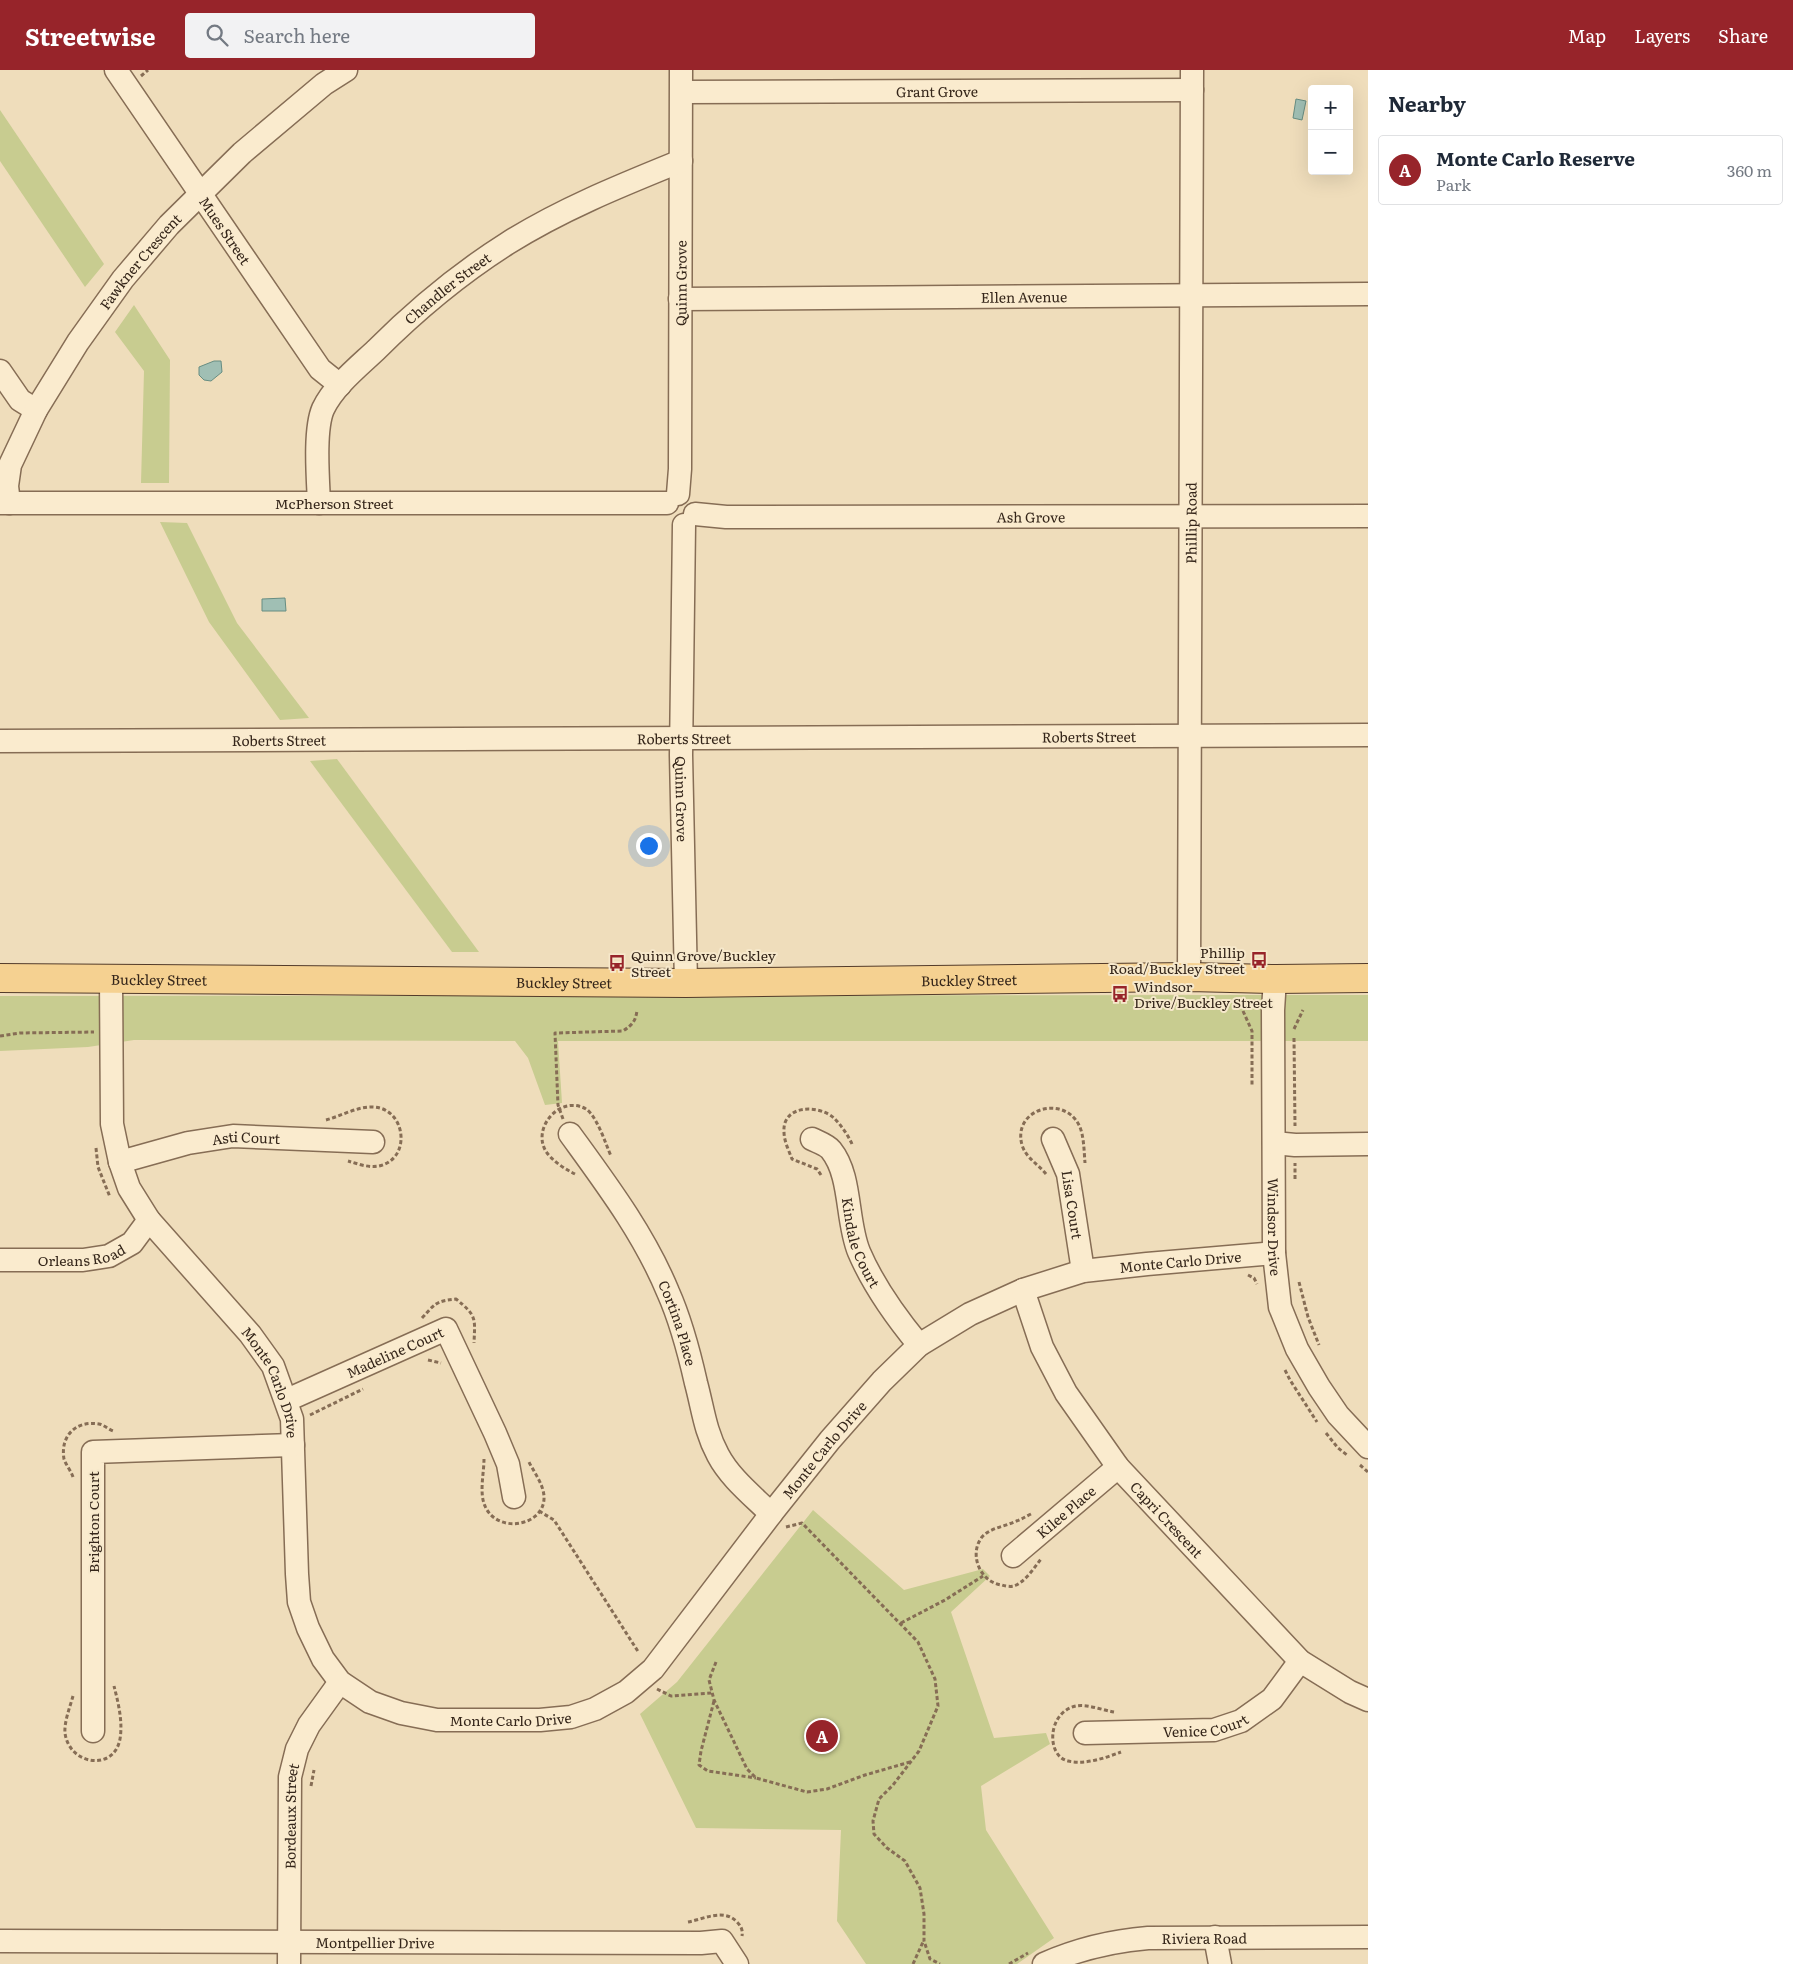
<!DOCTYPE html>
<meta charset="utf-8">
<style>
:root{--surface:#fff;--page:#f2f2f3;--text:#1f2937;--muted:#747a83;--line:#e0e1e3;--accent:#97242a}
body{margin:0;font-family:Literata,serif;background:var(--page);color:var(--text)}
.controls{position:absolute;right:15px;top:15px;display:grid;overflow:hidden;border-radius:5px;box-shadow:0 5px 20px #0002}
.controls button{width:45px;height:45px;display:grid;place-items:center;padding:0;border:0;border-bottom:1px solid var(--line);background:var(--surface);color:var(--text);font:25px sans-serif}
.you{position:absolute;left:648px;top:775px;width:18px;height:18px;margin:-12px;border:4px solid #fff;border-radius:50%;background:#1a73e8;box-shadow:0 0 0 8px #1a73e833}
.badge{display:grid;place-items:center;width:32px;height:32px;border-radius:50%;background:var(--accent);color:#fff;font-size:16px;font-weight:700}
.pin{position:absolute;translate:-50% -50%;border:2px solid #fff;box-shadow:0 1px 5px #0006}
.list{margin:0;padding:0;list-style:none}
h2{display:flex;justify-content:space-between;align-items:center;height:65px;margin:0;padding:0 20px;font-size:21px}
h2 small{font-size:16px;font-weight:400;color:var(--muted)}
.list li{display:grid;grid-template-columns:32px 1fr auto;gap:15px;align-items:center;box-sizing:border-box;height:70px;margin:0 10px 10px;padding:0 10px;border:1px solid var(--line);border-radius:5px}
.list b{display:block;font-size:19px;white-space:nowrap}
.list p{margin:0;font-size:16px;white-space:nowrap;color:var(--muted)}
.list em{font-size:16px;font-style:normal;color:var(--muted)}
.icon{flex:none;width:28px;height:28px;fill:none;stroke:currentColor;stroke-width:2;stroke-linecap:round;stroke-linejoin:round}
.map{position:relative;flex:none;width:1368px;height:1894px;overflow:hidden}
header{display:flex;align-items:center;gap:30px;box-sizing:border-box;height:70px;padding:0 25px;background:var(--accent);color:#fff}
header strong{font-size:24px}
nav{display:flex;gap:28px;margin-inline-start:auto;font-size:18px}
.search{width:350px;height:45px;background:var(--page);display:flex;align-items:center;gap:12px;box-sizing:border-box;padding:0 18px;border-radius:5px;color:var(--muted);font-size:19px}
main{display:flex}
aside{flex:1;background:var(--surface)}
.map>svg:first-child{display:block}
.green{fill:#c8cc90}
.water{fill:#a0bfb4;stroke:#678d82}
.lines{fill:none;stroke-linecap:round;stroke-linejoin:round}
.minor-casing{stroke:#866d55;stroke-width:25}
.major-casing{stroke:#533b2a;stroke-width:30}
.path{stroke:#866d55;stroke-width:3;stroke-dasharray:4 2.5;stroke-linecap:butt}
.minor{stroke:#faebce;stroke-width:22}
.major{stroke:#f5d191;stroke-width:28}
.labels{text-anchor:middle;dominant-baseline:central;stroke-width:4;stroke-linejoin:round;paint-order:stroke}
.street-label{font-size:14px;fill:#35261a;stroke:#f6e8cb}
.poi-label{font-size:14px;fill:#35261a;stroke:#f6e8cb;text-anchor:start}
</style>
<header>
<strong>Streetwise</strong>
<div class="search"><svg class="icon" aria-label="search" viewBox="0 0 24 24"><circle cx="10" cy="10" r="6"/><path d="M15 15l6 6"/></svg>Search here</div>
<nav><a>Map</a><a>Layers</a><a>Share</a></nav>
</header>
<main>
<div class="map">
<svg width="1368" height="1894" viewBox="0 0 1368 1894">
<rect width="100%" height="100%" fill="#efddbb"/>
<g class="green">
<polygon points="0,40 104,194 85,217 0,91"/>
<polygon points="134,235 170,290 169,413 141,413 144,301 115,262"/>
<polygon points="160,452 187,453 237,553 309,648 280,650 209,552"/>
<polygon points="337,689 479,882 452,882 310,691"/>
<polygon points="1368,925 1368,971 558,971 562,1033 545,1035 528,988 515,971 134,970 88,977 0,981 0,926"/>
<polygon points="813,1440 904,1520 983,1499 990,1506 951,1542 994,1668 1046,1663 1050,1674 981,1716 986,1760 1054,1868 1017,1894 866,1894 837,1851 841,1760 696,1758 640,1644 677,1612"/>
</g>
<g class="water">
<polygon points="1296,29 1306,31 1302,50 1293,48"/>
<polygon points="214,291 221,291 222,302 211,311 204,310 199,305 199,297"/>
<polygon points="285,528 286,541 262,541 262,529"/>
</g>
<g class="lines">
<g class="minor-casing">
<g id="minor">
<path id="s1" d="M116 0 320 299 340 315"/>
<path id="s2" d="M682 22 1192 20"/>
<path id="s3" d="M680 229 1368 224"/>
<polyline points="0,301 20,330 36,340"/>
<path id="s4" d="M678 424 680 399 681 0"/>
<path id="s5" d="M0 433H667"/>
<path id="s6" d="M9 433 7 416 10 395 36 340 78 272 123 209 169 155 242 83 324 14 346 0"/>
<path id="s7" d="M319 433C318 409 314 360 323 339 334 316 358 297 376 280 416 240 459 204 508 173 562 139 622 115 681 91"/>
<path id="s8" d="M695 444 726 447 1368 446"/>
<path id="s9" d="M684 455 681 685 686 913"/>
<path id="s10" d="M0 671 1368 665"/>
<path id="s11" d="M1189 907 1192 0"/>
<path id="s12" d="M1275 909 1273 940 1274 1183 1280 1237 1297 1279 1319 1317 1338 1345 1368 1377"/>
<path id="s13" d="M111 910 112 1054 120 1092 129 1118 149 1150 250 1264 273 1296 292 1349 297 1504 299 1532 308 1558 323 1589 340 1612 370 1632 401 1643 437 1650H540L571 1647 595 1639 626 1622 653 1599 771 1444 830 1370 882 1311 919 1275 970 1244 1023 1220 1083 1201 1147 1194 1274 1183"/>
<path id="s14" d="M570 1064C607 1115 644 1164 668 1222 681 1251 689 1282 696 1313 703 1339 705 1361 718 1385 730 1408 753 1426 771 1444"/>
<path id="s15" d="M812 1069C818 1072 827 1075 831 1080 852 1106 846 1151 859 1182 874 1217 895 1246 919 1275"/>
<path id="s16" d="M1053 1069 1068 1104 1083 1201"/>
<polyline points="1274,1073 1295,1075 1368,1074"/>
<path id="s17" d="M120 1092 188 1073 233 1066 373 1072"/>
<path id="s18" d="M0 1190H83L109 1186 132 1173 149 1150"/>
<path id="s19" d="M1023 1220 1042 1277 1066 1323 1118 1397 1300 1591 1350 1622 1368 1630"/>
<path id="s20" d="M287 1330 446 1259 495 1363 508 1394 514 1427"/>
<path id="s21" d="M1013 1486 1118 1397"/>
<polyline points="93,1661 93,1382 293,1375"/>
<path id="s22" d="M1085 1663 1214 1660 1241 1651 1272 1629 1300 1591"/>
<polyline points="1215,1867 1220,1894"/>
<path id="s23" d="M0 1871 701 1873 722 1871 737 1894"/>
<path id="s24" d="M289 1894 290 1707 297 1679 309 1655 340 1612"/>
<path id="s25" d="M1044 1894C1078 1879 1111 1871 1148 1868L1368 1867"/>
</g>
</g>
<g class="major-casing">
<g id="major">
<path id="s26" d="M0 908 686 913 1189 907 1275 909 1368 908"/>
</g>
</g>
<g class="path">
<polyline points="141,6 148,0"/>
<polyline points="1243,941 1252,961 1252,1016"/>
<polyline points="1294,959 1303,940"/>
<polyline points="0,966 20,963 94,962"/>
<polyline points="1294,968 1295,1056"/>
<path d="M563 1049 558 1035 555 963 623 961C632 955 636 951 637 940"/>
<path d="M326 1050C341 1046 358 1036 374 1037 406 1039 412 1089 379 1096 369 1098 358 1094 348 1091"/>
<polyline points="96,1078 98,1097 110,1127"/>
<path d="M575 1104C565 1099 554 1092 547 1083 530 1059 560 1024 586 1039 597 1046 606 1075 611 1086"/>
<path d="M1046 1104C1038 1094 1026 1088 1022 1075 1012 1039 1063 1024 1079 1055 1084 1065 1084 1081 1085 1093"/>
<path d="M821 1105 817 1099 792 1089C789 1081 784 1071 784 1062 782 1035 818 1034 834 1048 841 1055 848 1065 852 1074"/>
<polyline points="1295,1109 1295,1093"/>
<polyline points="1248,1205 1254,1208 1257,1214"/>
<polyline points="1299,1212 1308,1247 1319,1275"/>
<path d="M422 1248C435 1234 435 1231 456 1229 477 1246 475 1248 474 1273"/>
<polyline points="428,1290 441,1293"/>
<polyline points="1285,1300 1290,1310 1317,1352"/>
<polyline points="310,1345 363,1319"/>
<polyline points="1326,1363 1338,1378 1347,1385"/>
<path d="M484 1389C484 1403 479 1423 485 1436 497 1465 546 1456 544 1426 543 1413 533 1401 528 1390"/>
<polyline points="1360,1395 1368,1402"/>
<path d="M73 1407C71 1401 66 1395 64 1389 60 1366 76 1350 99 1354 104 1355 108 1359 113 1361"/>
<polyline points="539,1441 554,1450 639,1583"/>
<path d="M1031 1444C1025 1447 1020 1450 1014 1452 1003 1457 990 1458 982 1467 968 1485 981 1513 1002 1515 1005 1516 1010 1517 1014 1516 1025 1512 1034 1498 1041 1489"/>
<polyline points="786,1457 802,1453 918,1572 935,1609 938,1636 919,1681 893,1715 879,1729 873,1751 874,1764 887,1778 905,1791 920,1818 924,1844 924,1871 930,1889 940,1894"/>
<polyline points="901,1553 945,1530 983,1506"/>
<polyline points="716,1592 709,1610 714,1630 747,1699 756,1708 807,1722 827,1719 865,1705 910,1692"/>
<polyline points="657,1619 671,1626 712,1623"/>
<path d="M73 1626C70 1637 64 1652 65 1663 69 1695 114 1702 120 1669 123 1651 118 1632 114 1616"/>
<polyline points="714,1631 701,1681 699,1695 708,1701 756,1708"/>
<path d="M1114 1642C1102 1640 1088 1634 1076 1636 1047 1642 1046 1686 1068 1691 1085 1695 1105 1688 1121 1682"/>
<polyline points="311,1716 314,1700"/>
<path d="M688 1852C704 1849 724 1838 737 1852 741 1856 743 1860 742 1866"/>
<polyline points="913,1894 923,1872"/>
<polyline points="1009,1894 1028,1883"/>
</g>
<use href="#minor" class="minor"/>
<use href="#major" class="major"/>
</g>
<defs>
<g id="bus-bare" transform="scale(1.35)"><path d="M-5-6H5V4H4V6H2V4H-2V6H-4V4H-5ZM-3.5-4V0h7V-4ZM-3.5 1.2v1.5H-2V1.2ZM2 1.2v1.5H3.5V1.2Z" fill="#97242a" stroke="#f6e8cb" stroke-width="2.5" paint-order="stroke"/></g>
</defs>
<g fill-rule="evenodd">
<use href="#bus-bare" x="1259" y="890"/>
<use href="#bus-bare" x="617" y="893"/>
<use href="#bus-bare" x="1120" y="924"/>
</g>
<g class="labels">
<g class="street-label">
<text stroke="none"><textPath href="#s2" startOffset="255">Grant Grove</textPath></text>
<text stroke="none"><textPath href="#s1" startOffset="194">Mues Street</textPath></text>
<text stroke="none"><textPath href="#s6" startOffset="281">Fawkner Crescent</textPath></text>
<text stroke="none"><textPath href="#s4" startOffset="211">Quinn Grove</textPath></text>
<text stroke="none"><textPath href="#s7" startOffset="269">Chandler Street</textPath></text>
<text stroke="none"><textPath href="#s3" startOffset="344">Ellen Avenue</textPath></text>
<text stroke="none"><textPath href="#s5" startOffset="334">McPherson Street</textPath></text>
<text stroke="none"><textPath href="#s8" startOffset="336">Ash Grove</textPath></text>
<text stroke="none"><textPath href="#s11" startOffset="454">Phillip Road</textPath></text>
<text stroke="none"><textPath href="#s10" startOffset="1089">Roberts Street</textPath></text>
<text stroke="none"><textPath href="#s10" startOffset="684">Roberts Street</textPath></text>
<text stroke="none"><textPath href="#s10" startOffset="279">Roberts Street</textPath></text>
<text stroke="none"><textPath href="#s9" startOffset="274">Quinn Grove</textPath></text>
<text stroke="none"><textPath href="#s26" startOffset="159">Buckley Street</textPath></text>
<text stroke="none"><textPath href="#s26" startOffset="969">Buckley Street</textPath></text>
<text stroke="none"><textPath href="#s26" startOffset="564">Buckley Street</textPath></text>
<text stroke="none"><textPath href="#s17" startOffset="129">Asti Court</textPath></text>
<text stroke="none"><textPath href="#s16" startOffset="69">Lisa Court</textPath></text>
<text stroke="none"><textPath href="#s12" startOffset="248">Windsor Drive</textPath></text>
<text stroke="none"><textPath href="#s15" startOffset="120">Kindale Court</textPath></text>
<text stroke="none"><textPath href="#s18" startOffset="82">Orleans Road</textPath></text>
<text stroke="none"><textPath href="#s13" startOffset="1804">Monte Carlo Drive</textPath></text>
<text stroke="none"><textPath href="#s14" startOffset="219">Cortina Place</textPath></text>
<text stroke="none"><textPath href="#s20" startOffset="118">Madeline Court</textPath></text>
<text stroke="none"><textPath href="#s13" startOffset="454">Monte Carlo Drive</textPath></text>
<text stroke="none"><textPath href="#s13" startOffset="1384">Monte Carlo Drive</textPath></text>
<text stroke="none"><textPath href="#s21" startOffset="69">Kilee Place</textPath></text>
<text stroke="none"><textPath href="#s19" startOffset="274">Capri Crescent</textPath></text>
<text transform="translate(93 1452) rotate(-90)">Brighton Court</text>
<text stroke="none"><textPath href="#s13" startOffset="949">Monte Carlo Drive</textPath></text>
<text stroke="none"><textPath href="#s22" startOffset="121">Venice Court</textPath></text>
<text stroke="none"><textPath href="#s24" startOffset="148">Bordeaux Street</textPath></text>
<text stroke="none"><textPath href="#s25" startOffset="164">Riviera Road</textPath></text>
<text stroke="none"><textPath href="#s23" startOffset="375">Montpellier Drive</textPath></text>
</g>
<g class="poi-label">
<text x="1245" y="882" text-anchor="end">Phillip<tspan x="1245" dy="16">Road/Buckley Street</tspan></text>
<text x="631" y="885">Quinn Grove/Buckley<tspan x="631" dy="16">Street</tspan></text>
<text x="1134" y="916">Windsor<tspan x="1134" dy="16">Drive/Buckley Street</tspan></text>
</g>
</g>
</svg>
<div class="controls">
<button>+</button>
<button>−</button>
</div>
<div class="you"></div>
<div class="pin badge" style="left:822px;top:1666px">A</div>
</div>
<aside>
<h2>Nearby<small></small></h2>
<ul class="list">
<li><span class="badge">A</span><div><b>Monte Carlo Reserve</b><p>Park</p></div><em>360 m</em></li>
</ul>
</aside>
</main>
